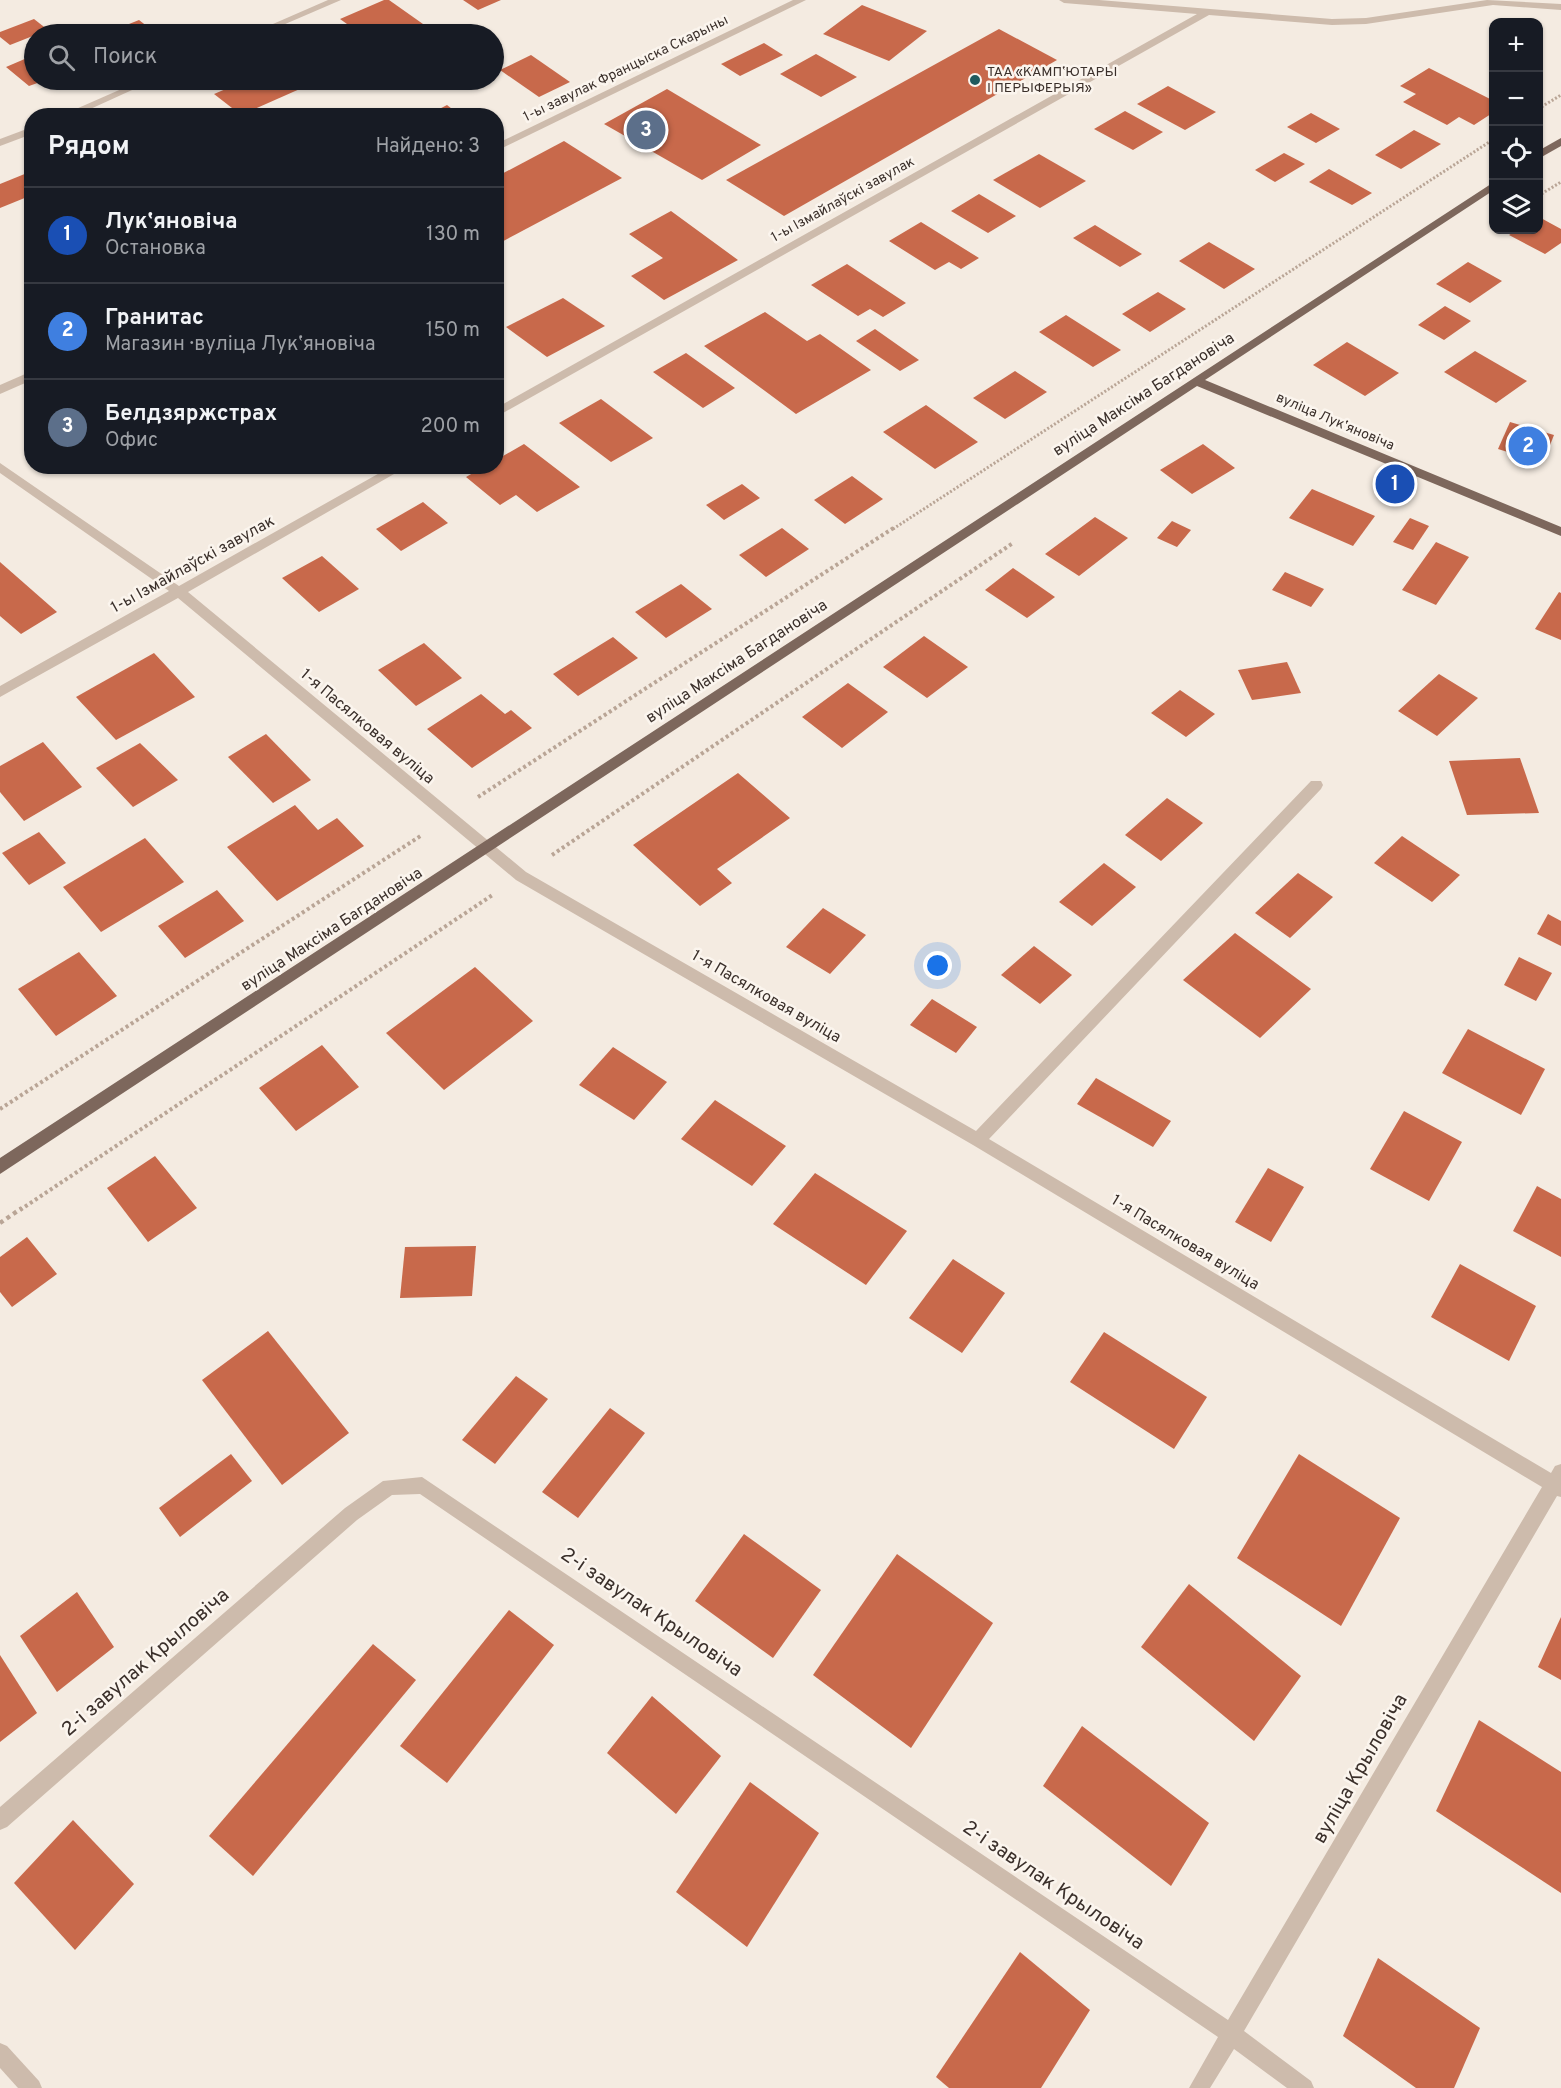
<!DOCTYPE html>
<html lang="ru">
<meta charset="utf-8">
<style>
:root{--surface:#171b24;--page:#20242c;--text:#f1f3f6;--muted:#9ea1a6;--line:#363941;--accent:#0b8043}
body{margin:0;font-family:Overpass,sans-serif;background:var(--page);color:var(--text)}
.controls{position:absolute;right:18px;top:18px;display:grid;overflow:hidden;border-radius:12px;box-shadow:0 2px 4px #0004}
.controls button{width:54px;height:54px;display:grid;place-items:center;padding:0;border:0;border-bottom:2px solid var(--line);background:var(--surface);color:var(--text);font:30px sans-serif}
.you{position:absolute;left:938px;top:966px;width:21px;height:21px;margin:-15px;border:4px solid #fff;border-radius:50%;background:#1a73e8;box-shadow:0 0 0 9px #1a73e833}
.badge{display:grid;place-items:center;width:39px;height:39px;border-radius:50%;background:var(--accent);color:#fff;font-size:20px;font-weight:700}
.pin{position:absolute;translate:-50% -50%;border:3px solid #fff;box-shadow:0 2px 6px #0006}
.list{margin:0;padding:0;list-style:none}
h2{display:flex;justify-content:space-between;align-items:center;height:78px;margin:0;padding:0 24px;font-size:26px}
h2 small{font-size:20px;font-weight:400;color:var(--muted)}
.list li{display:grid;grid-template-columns:39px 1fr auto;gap:18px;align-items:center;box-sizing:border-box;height:96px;padding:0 24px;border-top:2px solid var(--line)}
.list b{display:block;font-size:22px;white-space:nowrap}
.list p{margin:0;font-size:20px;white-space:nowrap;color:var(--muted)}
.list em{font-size:20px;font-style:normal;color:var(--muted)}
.icon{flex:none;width:33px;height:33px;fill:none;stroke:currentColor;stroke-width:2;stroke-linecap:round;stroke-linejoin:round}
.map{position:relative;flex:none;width:1561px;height:2088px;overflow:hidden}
.search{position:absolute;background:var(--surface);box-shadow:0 2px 4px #0004;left:24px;top:24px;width:480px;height:66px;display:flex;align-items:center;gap:15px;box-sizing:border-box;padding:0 21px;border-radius:33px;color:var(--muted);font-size:22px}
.panel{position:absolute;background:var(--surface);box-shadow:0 2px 4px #0004;left:24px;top:108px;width:480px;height:366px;border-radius:24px}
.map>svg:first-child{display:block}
.building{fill:#c8694b}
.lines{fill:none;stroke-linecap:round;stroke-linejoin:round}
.path-far2{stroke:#b9a596;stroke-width:3;stroke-dasharray:2 2;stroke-linecap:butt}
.path-far1{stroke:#b9a596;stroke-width:4;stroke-dasharray:3 3;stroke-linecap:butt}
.path{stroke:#b9a596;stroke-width:4.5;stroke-dasharray:4 4;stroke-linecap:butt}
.minor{fill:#cdbbac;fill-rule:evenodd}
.major{fill:#7d675c;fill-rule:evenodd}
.poi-dot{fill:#1f5a5e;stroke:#fbf5ee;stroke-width:2}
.labels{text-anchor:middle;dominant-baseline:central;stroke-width:5;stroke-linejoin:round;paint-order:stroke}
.far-street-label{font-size:14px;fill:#3b302b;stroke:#fbf5ee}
.far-poi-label{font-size:14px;fill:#3b302b;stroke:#fbf5ee;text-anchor:start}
.street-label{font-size:16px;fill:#3b302b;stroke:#fbf5ee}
.near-street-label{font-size:20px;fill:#3b302b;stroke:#fbf5ee}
</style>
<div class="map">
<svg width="1561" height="2088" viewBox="0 0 1561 2088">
<rect width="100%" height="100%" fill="#f4ebe1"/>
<g class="building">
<polygon points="384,0 389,0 423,24 398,34 361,34 340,19"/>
<polygon points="463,0 501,0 478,10"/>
<polygon points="862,5 927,31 889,61 823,34"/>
<polygon points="34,19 48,30 10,45 0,37 0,32"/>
<polygon points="139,20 157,34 104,34"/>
<polygon points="999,29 1057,60 784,216 726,180"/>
<polygon points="764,43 783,55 740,76 721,64"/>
<polygon points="816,54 857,77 821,97 780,74"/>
<polygon points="34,55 34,80 46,80 29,86 6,67"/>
<polygon points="531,55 570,82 539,97 500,70"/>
<polygon points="1429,68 1494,101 1494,112 1474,125 1459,117 1447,125 1403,102 1416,94 1400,86"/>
<polygon points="247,80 291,80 302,88 241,115 214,94"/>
<polygon points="1168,86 1216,112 1185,130 1137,104"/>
<polygon points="667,89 761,145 702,180 604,124"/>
<polygon points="447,105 461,116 426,116"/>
<polygon points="1125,111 1163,132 1133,150 1094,129"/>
<polygon points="1311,113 1340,129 1316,143 1287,127"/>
<polygon points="1414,130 1441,144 1401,169 1375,155"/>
<polygon points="564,141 622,178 496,245 496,177"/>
<polygon points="1284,153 1305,164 1275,182 1255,170"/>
<polygon points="1039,154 1086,181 1040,208 993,180"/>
<polygon points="1329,169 1372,193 1352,205 1309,182"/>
<polygon points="32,171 32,195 0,208 0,184"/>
<polygon points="979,194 1016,216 988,233 951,211"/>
<polygon points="671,211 738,260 664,300 631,276 663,258 629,234"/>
<polygon points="1539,217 1561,229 1561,243 1545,254 1509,235 1517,230 1539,230"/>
<polygon points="921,222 979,258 961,269 949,262 935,270 889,241"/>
<polygon points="1095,225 1142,254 1120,267 1073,238"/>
<polygon points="1209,242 1255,269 1224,289 1179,261"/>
<polygon points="1468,262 1502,281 1470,303 1436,284"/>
<polygon points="847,264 906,303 883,317 870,309 858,316 811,285"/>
<polygon points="1158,292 1186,309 1150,332 1122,314"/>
<polygon points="563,298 605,326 547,357 506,327"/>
<polygon points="1445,306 1471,321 1444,340 1418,325"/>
<polygon points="765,312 807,341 820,334 871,370 796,414 704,346"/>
<polygon points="1066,315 1121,350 1093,367 1039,332"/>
<polygon points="875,329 919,360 900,371 856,341"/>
<polygon points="1347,342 1399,373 1365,396 1313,365"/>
<polygon points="1475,351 1527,381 1496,403 1444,372"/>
<polygon points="686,353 735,388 703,408 653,372"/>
<polygon points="1015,371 1047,392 1005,419 973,398"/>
<polygon points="601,399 653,438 611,462 559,423"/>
<polygon points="926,405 978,442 935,469 883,432"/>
<polygon points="1510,422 1554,435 1543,463 1498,449"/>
<polygon points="524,444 580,487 537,512 516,495 500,505 466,477 485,466 496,466 496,460"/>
<polygon points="1203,444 1235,468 1192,494 1160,470"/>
<polygon points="852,476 883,499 845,524 814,500"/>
<polygon points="742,484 760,498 724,520 706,505"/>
<polygon points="1312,489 1375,516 1353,546 1289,518"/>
<polygon points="423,502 448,523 401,551 376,529"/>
<polygon points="1095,517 1128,538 1079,576 1045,554"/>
<polygon points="1410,518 1429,526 1413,550 1393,542"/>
<polygon points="1172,521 1191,530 1177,547 1157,538"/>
<polygon points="782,528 809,549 766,577 739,555"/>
<polygon points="1436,542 1469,557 1436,605 1402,590"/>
<polygon points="322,556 359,589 319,612 282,578"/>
<polygon points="0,562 57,612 21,634 0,616"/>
<polygon points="1013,568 1055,597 1027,618 985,590"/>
<polygon points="1285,572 1324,589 1311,607 1272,590"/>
<polygon points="681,584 712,609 666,638 635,612"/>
<polygon points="1559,592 1561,593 1561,640 1535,629"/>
<polygon points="924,636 968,667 927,698 883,667"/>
<polygon points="613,637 638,658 578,696 553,674"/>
<polygon points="424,643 462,678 416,706 378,670"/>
<polygon points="154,653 195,697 116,740 76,697"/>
<polygon points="1287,662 1301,693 1252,700 1238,670"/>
<polygon points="1439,674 1478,698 1437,736 1398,711"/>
<polygon points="848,683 888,712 842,748 802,717"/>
<polygon points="1180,690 1215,714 1186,737 1151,713"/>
<polygon points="481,694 505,714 511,710 532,728 472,768 427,729"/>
<polygon points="266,734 311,780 273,803 228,757"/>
<polygon points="43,742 82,787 24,821 0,792 0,766"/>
<polygon points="140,743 178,780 133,807 96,768"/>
<polygon points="1520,758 1539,813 1467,815 1449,761"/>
<polygon points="738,773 790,818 717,869 732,883 700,906 633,845"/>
<polygon points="1167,798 1203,823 1161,861 1125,835"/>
<polygon points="295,805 318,830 337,818 364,846 277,901 227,847"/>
<polygon points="39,832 66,863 29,885 2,853"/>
<polygon points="1402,836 1460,875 1432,902 1374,863"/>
<polygon points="145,838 184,882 101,932 63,887"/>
<polygon points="1104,863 1136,887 1092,926 1059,902"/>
<polygon points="1298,873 1333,897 1290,938 1255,913"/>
<polygon points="217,890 244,921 185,958 158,926"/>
<polygon points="823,908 866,935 830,974 786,947"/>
<polygon points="1548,914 1561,921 1561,946 1537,934"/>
<polygon points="1235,933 1311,989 1260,1038 1183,980"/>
<polygon points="1034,946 1072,975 1040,1004 1001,975"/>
<polygon points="79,952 117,996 56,1036 18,989"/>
<polygon points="1519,957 1552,973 1536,1001 1504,985"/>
<polygon points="475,967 533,1021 444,1090 386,1033"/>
<polygon points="932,999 977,1027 956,1053 910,1025"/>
<polygon points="1468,1029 1545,1069 1521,1115 1442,1073"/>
<polygon points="322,1045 359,1087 296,1131 259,1088"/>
<polygon points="613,1047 667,1082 634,1120 579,1085"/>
<polygon points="1096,1078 1171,1121 1153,1147 1077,1104"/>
<polygon points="715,1100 786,1146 752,1186 681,1139"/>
<polygon points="1404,1111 1462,1142 1429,1201 1370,1169"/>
<polygon points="155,1156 197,1208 148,1242 107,1188"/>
<polygon points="1268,1168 1304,1187 1271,1242 1235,1222"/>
<polygon points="815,1173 907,1231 866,1285 773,1224"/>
<polygon points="1537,1186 1561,1199 1561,1257 1513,1231"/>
<polygon points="27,1237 57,1274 12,1307 0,1292 0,1257"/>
<polygon points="476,1246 472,1296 400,1298 405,1247"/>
<polygon points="953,1259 1005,1293 962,1353 909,1318"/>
<polygon points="1460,1264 1536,1306 1509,1361 1431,1317"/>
<polygon points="268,1331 349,1433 282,1485 202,1380"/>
<polygon points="1104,1332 1207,1397 1174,1449 1070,1382"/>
<polygon points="516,1376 548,1399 495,1464 462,1440"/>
<polygon points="610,1408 645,1433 578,1518 542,1492"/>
<polygon points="231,1454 252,1481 180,1537 159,1508"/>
<polygon points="1299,1454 1400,1518 1341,1626 1237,1558"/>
<polygon points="744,1534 821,1590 773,1658 695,1601"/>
<polygon points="897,1554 993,1623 911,1748 813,1675"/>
<polygon points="1189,1584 1301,1676 1254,1741 1141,1647"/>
<polygon points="77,1592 114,1647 57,1692 20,1636"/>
<polygon points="509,1610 554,1645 447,1783 400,1746"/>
<polygon points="1561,1617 1561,1680 1538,1667"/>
<polygon points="373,1644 416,1680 253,1876 209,1836"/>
<polygon points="0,1655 37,1713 0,1742"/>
<polygon points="652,1696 721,1756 676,1814 607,1753"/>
<polygon points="1479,1720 1561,1772 1561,1893 1436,1811"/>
<polygon points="1082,1726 1209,1823 1171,1886 1043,1786"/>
<polygon points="750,1782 819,1833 747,1947 676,1892"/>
<polygon points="73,1820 134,1884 75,1950 14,1883"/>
<polygon points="1020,1952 1090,2010 1041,2088 949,2088 936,2077"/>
<polygon points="1378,1958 1480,2028 1454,2088 1416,2088 1343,2036"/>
</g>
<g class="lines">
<g class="path-far2">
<polyline points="1538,109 1561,95"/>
<polyline points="1538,196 1561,182"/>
<polyline points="893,529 1494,139"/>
</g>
<g class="path-far1">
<polyline points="478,797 895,527"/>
<polyline points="552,855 1013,543"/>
<polyline points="0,1109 422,835"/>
<polyline points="20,1210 494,894"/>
</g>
<polyline class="path" points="0,1223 22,1208"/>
<g class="minor">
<polygon points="328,0 341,0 262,34 250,34"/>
<polygon points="793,0 806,0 496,151 496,144"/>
<polygon points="1059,0 1099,0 1332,19 1366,18 1487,0 1561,4 1561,10 1493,5 1366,24 1332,25 1209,15 496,417 496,408 1197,14 1064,3"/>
<polygon points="142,80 154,80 75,116 60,116"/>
<polygon points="32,127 32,134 0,146 0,139"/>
<polygon points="32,371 32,380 0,394 0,385"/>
<polygon points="0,463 179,586 392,466 408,466 188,592 526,872 976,1131 1311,781 1321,781 1323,785 1321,789 989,1139 1551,1473 1555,1466 1561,1464 1561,1497 1557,1496 1244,2031 1311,2081 1314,2088 1287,2088 1234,2049 1210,2088 1189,2088 1218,2037 420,1494 392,1495 357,1520 7,1827 0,1830 0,1807 345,1508 383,1481 422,1477 1228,2020 1542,1487 973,1145 516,880 178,598 0,697 0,686 169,591 0,473"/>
<polygon points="0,2043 7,2046 39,2081 42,2088 18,2088 0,2068"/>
</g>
<g class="major">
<polygon points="1561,138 1561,146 1538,159 1538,151"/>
<polygon points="1494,182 1494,190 1205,380 1561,527 1561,536 1197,386 0,1174 0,1158"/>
</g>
</g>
<circle class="poi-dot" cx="975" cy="80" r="6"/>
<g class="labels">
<g class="far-street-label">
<text transform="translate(626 69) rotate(-26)">1-ы завулак Францыска Скарыны</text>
<text transform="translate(843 200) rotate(-29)">1-ы Ізмайлаўскі завулак</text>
<text transform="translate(1335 422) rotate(23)">вуліца Лукʼяновіча</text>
</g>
<g class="far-poi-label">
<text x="987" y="72">ТАА «КАМПʼЮТАРЫ<tspan x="987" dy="16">I ПЕРЫФЕРЫЯ»</tspan></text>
</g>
<g class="street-label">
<text transform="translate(1144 395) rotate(-33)">вуліца Максіма Багдановіча</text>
<text transform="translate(193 565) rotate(-29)">1-ы Ізмайлаўскі завулак</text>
<text transform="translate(737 662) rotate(-33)">вуліца Максіма Багдановіча</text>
<text transform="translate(367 727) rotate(40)">1-я Пасялковая вуліца</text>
<text transform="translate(332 930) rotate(-33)">вуліца Максіма Багдановіча</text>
<text transform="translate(766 997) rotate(30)">1-я Пасялковая вуліца</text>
<text transform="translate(1185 1243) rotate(31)">1-я Пасялковая вуліца</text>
</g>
<g class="near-street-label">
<text transform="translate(651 1613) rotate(34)">2-і завулак Крыловіча</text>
<text transform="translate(146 1663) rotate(-41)">2-і завулак Крыловіча</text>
<text transform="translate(1361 1769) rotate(-60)">вуліца Крыловіча</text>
<text transform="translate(1053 1886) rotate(34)">2-і завулак Крыловіча</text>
</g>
</g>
</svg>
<div class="controls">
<button>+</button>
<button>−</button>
<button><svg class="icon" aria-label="locate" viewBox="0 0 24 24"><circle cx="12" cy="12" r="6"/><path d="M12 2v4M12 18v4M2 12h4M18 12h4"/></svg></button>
<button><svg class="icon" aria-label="layers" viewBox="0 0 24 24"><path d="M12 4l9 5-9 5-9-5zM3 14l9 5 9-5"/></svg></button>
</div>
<div class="you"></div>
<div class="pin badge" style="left:1395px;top:484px;background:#1a4fb4">1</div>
<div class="pin badge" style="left:1528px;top:446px;background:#3f7fe0">2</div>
<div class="pin badge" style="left:646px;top:130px;background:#5c6f8a">3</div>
<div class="search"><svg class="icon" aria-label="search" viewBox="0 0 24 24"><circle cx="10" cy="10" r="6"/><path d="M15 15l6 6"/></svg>Поиск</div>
<section class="panel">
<h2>Рядом<small>Найдено: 3</small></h2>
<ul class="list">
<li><span class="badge" style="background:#1a4fb4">1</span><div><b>Лукʼяновіча</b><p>Остановка</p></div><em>130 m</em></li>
<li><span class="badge" style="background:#3f7fe0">2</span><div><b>Гранитас</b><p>Магазин · вуліца Лукʼяновіча</p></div><em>150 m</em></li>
<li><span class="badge" style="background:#5c6f8a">3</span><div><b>Белдзяржстрах</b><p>Офис</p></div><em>200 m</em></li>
</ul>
</section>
</div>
